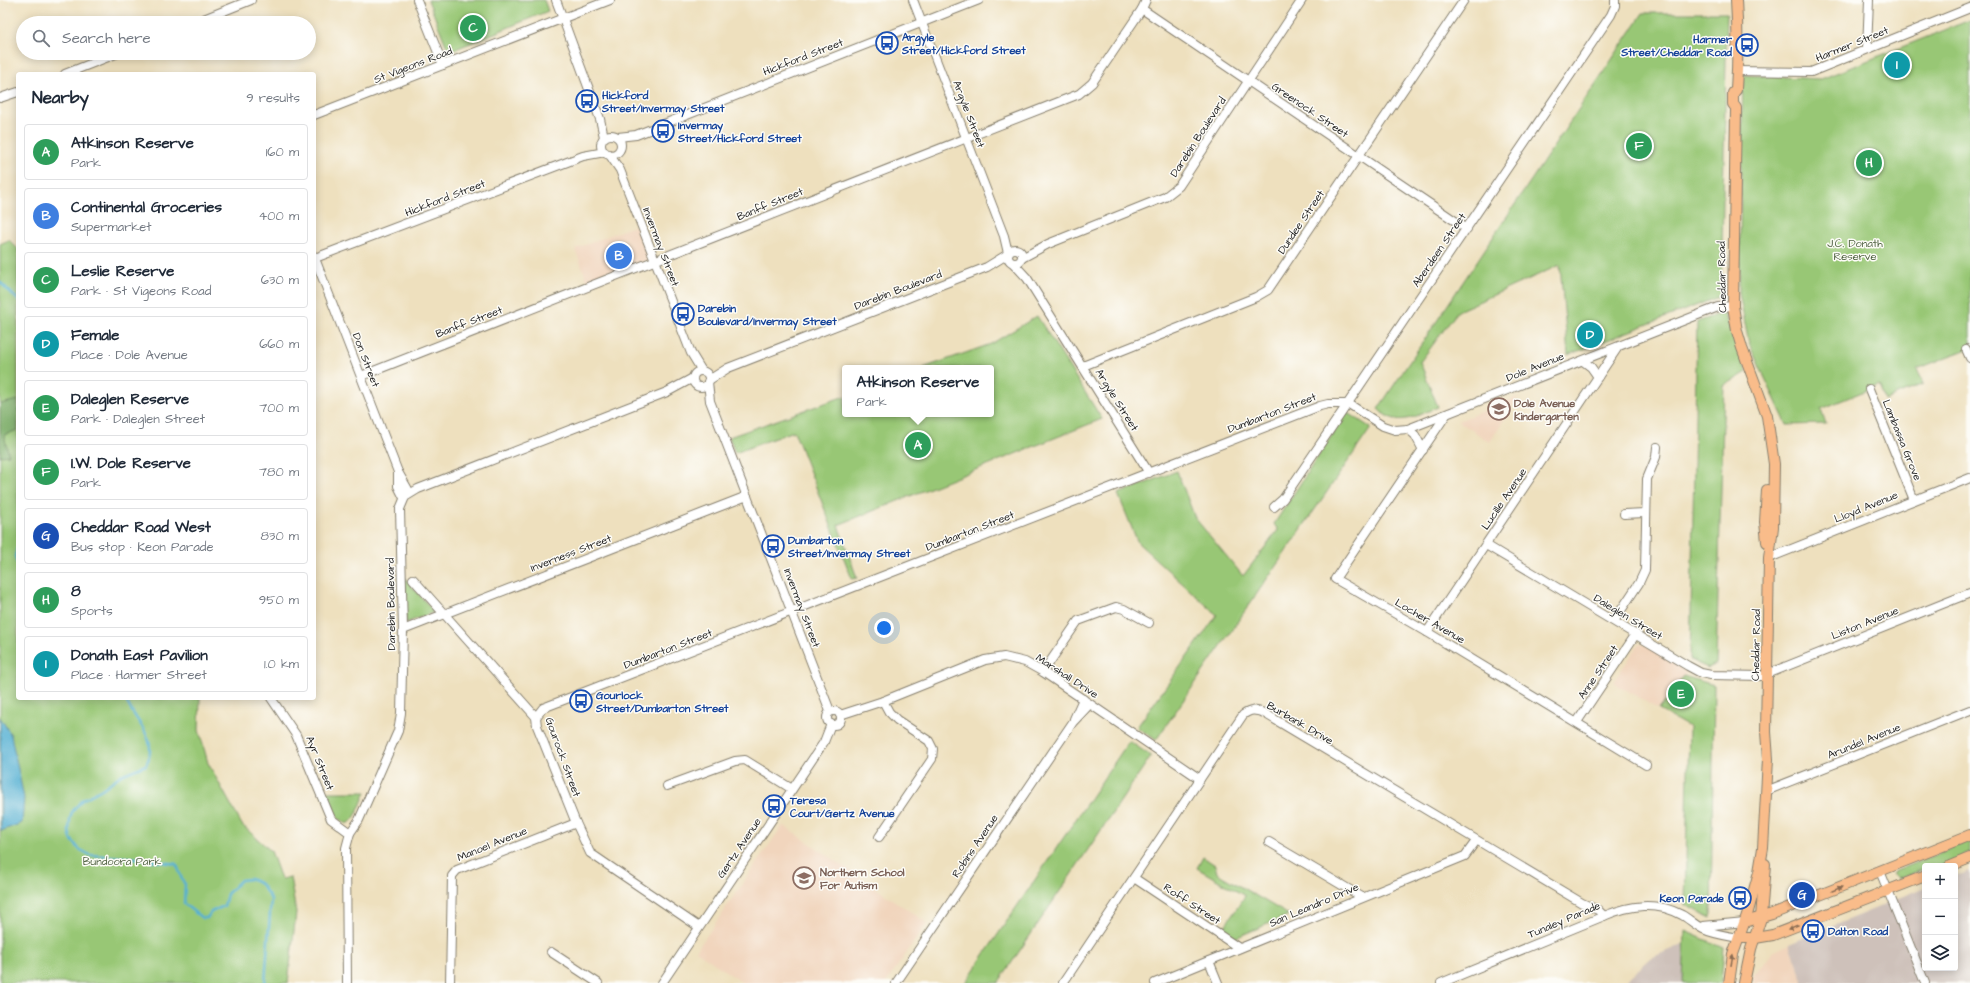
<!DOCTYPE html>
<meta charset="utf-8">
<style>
:root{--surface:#fff;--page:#f2f2f3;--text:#1f2937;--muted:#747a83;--line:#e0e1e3;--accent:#d1495b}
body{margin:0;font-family:"Architects Daughter",sans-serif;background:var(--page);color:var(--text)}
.controls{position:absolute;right:12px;bottom:12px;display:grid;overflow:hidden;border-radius:4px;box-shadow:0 2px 10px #0003}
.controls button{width:36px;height:36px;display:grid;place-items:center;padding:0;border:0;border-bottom:1px solid var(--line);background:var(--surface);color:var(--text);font:20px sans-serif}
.you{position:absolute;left:884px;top:628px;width:14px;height:14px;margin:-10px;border:3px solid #fff;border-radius:50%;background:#1a73e8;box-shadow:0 0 0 6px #1a73e833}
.badge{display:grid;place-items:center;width:26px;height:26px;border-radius:50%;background:var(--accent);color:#fff;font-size:13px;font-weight:700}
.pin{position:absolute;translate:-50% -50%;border:2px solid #fff;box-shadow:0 1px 4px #0006}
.popup{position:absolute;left:842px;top:365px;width:152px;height:52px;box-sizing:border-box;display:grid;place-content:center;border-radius:4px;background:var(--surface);filter:drop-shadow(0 1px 3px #0005);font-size:13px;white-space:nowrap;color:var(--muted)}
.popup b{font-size:15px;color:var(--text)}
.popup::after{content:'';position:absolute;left:50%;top:100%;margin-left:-8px;border:8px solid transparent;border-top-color:var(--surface)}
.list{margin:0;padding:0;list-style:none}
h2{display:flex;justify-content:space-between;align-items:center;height:52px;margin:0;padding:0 16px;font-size:17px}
h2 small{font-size:13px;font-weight:400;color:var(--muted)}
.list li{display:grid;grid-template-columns:26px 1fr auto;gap:12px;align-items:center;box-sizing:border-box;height:56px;margin:0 8px 8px;padding:0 8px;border:1px solid var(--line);border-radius:4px}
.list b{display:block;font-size:15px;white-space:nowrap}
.list p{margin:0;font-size:13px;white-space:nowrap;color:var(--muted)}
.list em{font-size:13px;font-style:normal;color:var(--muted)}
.icon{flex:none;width:22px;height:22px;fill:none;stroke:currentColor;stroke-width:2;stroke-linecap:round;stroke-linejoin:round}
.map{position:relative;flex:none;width:1970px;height:983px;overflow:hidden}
.search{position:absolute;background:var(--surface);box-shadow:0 2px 10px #0003;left:16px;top:16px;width:300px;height:44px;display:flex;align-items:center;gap:10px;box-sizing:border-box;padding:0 14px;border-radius:22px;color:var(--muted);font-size:15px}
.panel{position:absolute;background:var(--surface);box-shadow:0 2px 10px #0003;left:16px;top:72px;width:300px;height:628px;border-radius:4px}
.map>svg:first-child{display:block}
.built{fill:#f1d5bd}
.industrial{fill:#cec1ba}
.green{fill:#98c775;stroke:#5a7248}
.forest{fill:#7aac66;stroke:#4b6441}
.water{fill:#55b0d3;stroke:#386678}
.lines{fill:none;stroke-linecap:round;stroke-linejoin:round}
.stream{stroke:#55b0d3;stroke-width:2.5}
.minor-casing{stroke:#857e6d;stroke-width:10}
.major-casing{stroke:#857e6d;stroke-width:12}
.minor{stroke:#fff;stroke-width:8}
.major{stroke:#f9bc8a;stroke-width:10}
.oneway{fill:#8a6c53}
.labels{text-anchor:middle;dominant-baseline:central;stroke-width:3;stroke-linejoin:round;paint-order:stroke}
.transit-label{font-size:11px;font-weight:bold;fill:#164399;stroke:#fdfcf7;text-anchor:start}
.street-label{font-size:11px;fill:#1c1c1c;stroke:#fdfcf7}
.park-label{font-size:11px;fill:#4e6040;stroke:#fdfcf7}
.education-label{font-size:11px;font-weight:bold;fill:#785e54;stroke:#fdfcf7;text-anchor:start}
</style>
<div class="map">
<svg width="1970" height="983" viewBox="0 0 1970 983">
<rect width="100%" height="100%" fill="#fdfcf7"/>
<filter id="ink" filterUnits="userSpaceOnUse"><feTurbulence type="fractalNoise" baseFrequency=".025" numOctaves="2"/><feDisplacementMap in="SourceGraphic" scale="8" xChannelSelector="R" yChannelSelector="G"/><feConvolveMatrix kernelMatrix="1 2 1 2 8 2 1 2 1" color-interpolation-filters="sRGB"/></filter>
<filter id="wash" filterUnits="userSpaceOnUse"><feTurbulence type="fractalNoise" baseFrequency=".012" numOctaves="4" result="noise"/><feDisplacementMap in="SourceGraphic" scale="16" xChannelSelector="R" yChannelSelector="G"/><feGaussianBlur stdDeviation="0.9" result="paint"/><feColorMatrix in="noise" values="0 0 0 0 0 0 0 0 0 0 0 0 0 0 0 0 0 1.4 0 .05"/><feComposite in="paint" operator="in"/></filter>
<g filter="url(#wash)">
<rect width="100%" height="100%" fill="#eee0be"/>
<g class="built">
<polygon points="636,225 650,259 588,283 575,249"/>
<polygon points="1518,397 1490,442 1458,421"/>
<polygon points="1639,644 1646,645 1683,668 1687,672 1659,710 1613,682"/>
<polygon points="783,825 927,923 886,983 743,983 696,951"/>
<polygon points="1789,944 1804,983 1753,983 1753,976 1773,952"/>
</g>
<g class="industrial">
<polygon points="1970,870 1970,983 1804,983 1789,944 1925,888 1925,968 1955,968 1955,876"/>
<polygon points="1685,943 1684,983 1624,983 1651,958"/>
</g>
<g class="green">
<polygon points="428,0 544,0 548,11 456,49 450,49 446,45"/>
<path d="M1643 13H1727L1721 296 1568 355 1560 265 1458 311 1420 362 1438 407C1415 416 1398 429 1378 409Z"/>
<polygon points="1970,20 1970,348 1917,369 1923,384 1885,400 1879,385 1821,409 1826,424 1787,425 1749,344 1739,293 1743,75 1821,79"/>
<polygon points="9,240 18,249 18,698 200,698 199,730 208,763 242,825 271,851 281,879 290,877 296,913 288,983 0,983 0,244"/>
<polygon points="1724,312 1747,372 1724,386 1716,664 1708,668 1690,660 1697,322"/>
<polygon points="1037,316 1102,419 838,525 857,578 852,579 794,431 735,453 729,437 845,396 845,414 991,414 991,368 923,368 991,344"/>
<polygon points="1347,412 1371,428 1156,740 1137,727 1217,615 1138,543 1118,494 1177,471 1195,518 1243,576 1278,530 1274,524"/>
<polygon points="405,578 434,612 406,623"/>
<polygon points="1683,676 1714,685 1711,918 1685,905 1689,727 1659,710"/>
<polygon points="1129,741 1151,756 998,983 965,983"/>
<path d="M326 792H366C362 800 359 811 354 818 341 837 329 799 326 792Z"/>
<polygon points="1970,841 1970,853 1940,866 1925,866 1925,869 1897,879 1892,874 1896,871"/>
<polygon points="1203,857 1215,865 1217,873 1289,915 1235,938 1223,929 1245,896 1197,868"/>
<polygon points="1685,931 1724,948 1721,983 1683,983"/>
</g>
<polygon class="forest" points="18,400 18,430 4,435 9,455 0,456 0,404"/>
<polygon class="water" points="0,717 11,735 24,798 22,823 1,831"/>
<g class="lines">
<g class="stream">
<polyline points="0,282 18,300"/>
<polyline points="18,546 15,556 18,566"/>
<path d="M125 698C134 722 160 737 146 765L121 775 102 789 82 800 72 812 70 819 69 831 71 839 79 849 90 855 135 858 176 864C181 871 179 878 185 884L184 904 202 918H207L211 912 224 906 227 894 241 880 250 879 261 884 271 899 265 983"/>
</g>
</g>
</g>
<g filter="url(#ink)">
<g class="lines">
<g class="minor-casing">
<g id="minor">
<polyline points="417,0 443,65"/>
<polyline points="556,0 600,119 604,137"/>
<polyline points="913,0 1004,236 1008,253"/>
<polyline points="1142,9 1467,229"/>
<polyline points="194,23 251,0"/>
<polyline points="1867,49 1869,0"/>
<polyline points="1737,71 1811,72 1970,8"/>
<polyline points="65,74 118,53"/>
<polyline points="0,98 18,92"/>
<polyline points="314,115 610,0"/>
<circle cx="611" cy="145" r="10"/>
<polyline points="618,137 636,135 979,0"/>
<polyline points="609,154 620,170 691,353 702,371"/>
<circle cx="1015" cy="256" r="7"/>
<polyline points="314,256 398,472 410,493"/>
<polyline points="315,258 583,156 605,152"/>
<polyline points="1022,258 1048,244 1165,197 1179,186 1302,0"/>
<polyline points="1014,264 1027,278 1149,473"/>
<polyline points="1966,349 1970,358"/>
<polyline points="1583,361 1591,367 1598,377"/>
<polyline points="1083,366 1256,297 1268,290 1464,0"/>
<circle cx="701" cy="379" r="8"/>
<polyline points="361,376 1079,94 1092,83 1142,9 1146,0"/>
<polyline points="709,380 728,368 987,267 1008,254"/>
<polyline points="708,382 710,401 830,711"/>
<polyline points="1869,389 1914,500"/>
<polyline points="1446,415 1335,579 1427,632 1646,765"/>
<polyline points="1408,429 1415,435 1423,450"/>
<polyline points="398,472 398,486 404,498"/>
<polyline points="1274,507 1283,499 1611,15 1615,6 1615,0"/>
<polyline points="1624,514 1645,513"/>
<polyline points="1486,545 1688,666 1701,673 1711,675 1762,676 1970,593"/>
<polyline points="1769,558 1970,478"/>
<polyline points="413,579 536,717 537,726 576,823 590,853 699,927"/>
<polyline points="1614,621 1639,583 1645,570 1647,479 1656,457 1657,447"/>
<polyline points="403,630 747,496"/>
<polyline points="1427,632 1618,347"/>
<polyline points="1043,672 1078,621 1116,607 1124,609 1149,623"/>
<polyline points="271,698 296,735 331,819 350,833"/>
<circle cx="834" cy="718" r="7"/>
<polyline points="840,715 883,701 985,660 1004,657 1025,662 1043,672 1200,779"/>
<polyline points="536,717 543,708 1320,406 1328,404 1349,404 1383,426 1395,430 1408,429 1718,307 1733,306"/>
<polyline points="1074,719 1083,699"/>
<polyline points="1577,722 1636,634"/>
<polyline points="667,786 735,761 745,760 792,789"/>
<polyline points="1766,791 1970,710"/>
<polyline points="879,837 932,759 933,749 929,741 897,720 889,712 883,701"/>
<polyline points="1269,842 1362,897"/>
<polyline points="1880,871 1925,983"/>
<polyline points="1134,878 1239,948"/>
<polyline points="1703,926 1745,922"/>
<polyline points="551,952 598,983"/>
<polyline points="1209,961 1218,983"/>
<polyline points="347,983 346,848 350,833 359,820 398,731 401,713 403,630 400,509 405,497 418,489 667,392 693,378"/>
<polyline points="450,983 452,876 457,870 576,823"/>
<polyline points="662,983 824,742 831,724"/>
<polyline points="896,983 1073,722 1090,704"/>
<path d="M1063 983 1243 715C1251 709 1255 710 1264 713L1582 903 1598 910 1604 916"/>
<polyline points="1155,983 1465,856 1476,841"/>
<path d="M1441 983 1604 916C1630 905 1656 901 1682 915 1689 919 1695 925 1703 929 1713 934 1727 936 1739 938"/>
</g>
</g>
<g class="major-casing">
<g id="major">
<polyline points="1767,490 1765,522 1767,542"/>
<polyline points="1950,866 1970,858"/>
<polyline points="1745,922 1772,914 1970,835"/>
<polyline points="1739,938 1755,938 1773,935 1925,876"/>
<path d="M1729 983 1733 954 1747 915 1759 872 1763 848 1768 759 1766 732 1769 558 1773 527 1774 464 1767 416 1742 348 1737 331 1733 306 1736 108 1733 104V93L1736 90C1738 60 1738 30 1736 0"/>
<polyline points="1744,983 1751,949 1761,918 1765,864"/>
</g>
</g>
<use href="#minor" class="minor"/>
<use href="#major" class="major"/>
</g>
<defs><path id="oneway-solid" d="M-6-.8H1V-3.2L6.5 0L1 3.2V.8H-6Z"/></defs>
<g class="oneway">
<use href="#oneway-solid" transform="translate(1837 889) rotate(-22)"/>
<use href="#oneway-solid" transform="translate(1793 927) rotate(158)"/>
<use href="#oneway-solid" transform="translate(1732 960) rotate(-80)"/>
</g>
</g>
<defs>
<g id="bus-ring" transform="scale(1.15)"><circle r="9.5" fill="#fdfcf7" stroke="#1a4fb4" stroke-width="1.5"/><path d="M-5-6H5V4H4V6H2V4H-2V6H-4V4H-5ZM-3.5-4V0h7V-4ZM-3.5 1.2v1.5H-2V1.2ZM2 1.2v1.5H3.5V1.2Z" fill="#1a4fb4"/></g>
<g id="school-ring" transform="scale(1.15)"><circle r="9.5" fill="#fdfcf7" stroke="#8d6e63" stroke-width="1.5"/><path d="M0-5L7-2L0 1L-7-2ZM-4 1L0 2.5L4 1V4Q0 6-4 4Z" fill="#8d6e63"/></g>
</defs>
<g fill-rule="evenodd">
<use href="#bus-ring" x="887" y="43"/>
<use href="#bus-ring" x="1747" y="45"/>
<use href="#bus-ring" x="587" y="101"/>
<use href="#bus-ring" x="663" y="131"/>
<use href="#bus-ring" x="683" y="314"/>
<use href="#school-ring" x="1499" y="409"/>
<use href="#bus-ring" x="773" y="546"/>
<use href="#bus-ring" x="581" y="701"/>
<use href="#bus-ring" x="774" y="806"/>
<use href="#school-ring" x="804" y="878"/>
<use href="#bus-ring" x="1740" y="898"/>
<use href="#bus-ring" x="1813" y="931"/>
</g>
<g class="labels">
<g class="transit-label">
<text x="902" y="37">Argyle<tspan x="902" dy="13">Street/Hickford Street</tspan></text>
<text x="1732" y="39" text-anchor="end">Harmer<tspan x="1732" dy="13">Street/Cheddar Road</tspan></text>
<text x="602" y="95">Hickford<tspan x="602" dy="13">Street/Invermay Street</tspan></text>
<text x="678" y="125">Invermay<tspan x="678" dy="13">Street/Hickford Street</tspan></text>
<text x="698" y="308">Darebin<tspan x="698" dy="13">Boulevard/Invermay Street</tspan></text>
<text x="788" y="540">Dumbarton<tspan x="788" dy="13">Street/Invermay Street</tspan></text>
<text x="596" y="695">Gourlock<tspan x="596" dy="13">Street/Dumbarton Street</tspan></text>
<text x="790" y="800">Teresa<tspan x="790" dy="13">Court/Gertz Avenue</tspan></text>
<text x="1724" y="898" text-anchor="end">Keon Parade</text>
<text x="1828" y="931">Dalton Road</text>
</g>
<g class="street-label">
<text transform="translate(1852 44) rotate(-22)">Harmer Street</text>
<text transform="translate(803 57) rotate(-21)">Hickford Street</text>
<text transform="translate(413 65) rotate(-21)">St Vigeons Road</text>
<text transform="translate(1310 110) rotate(34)">Greenock Street</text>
<text transform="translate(969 114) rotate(69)">Argyle Street</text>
<text transform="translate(1198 137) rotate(-57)">Darebin Boulevard</text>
<text transform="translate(445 198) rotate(-21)">Hickford Street</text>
<text transform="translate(770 204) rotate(-22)">Banff Street</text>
<text transform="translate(1301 222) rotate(-56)">Dundee Street</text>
<text transform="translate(661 247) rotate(69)">Invermay Street</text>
<text transform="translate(1439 250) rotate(-56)">Aberdeen Street</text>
<text transform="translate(1722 277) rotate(-91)">Cheddar Road</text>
<text transform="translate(898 290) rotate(-21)">Darebin Boulevard</text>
<text transform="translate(469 322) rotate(-21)">Banff Street</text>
<text transform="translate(366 360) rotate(69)">Don Street</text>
<text transform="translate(1535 367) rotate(-22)">Dole Avenue</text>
<text transform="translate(1117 400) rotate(58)">Argyle Street</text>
<text transform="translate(1272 413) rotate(-21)">Dumbarton Street</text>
<text transform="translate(1902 440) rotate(68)">Lambassa Grove</text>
<text transform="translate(1504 499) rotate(-56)">Lucille Avenue</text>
<text transform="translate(1866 507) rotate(-22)">Lloyd Avenue</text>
<text transform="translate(970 531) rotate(-21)">Dumbarton Street</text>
<text transform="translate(571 553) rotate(-21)">Inverness Street</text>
<text transform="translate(391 604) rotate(-91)">Darebin Boulevard</text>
<text transform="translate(802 608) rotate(69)">Invermay Street</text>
<text transform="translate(1628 617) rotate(31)">Daleglen Street</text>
<text transform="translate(1430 621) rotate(30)">Locher Avenue</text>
<text transform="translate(1865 623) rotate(-22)">Liston Avenue</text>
<text transform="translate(1756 645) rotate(-89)">Cheddar Road</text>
<text transform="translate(668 649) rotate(-21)">Dumbarton Street</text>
<text transform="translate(1598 672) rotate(-56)">Anne Street</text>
<text transform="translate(1067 676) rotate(33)">Marshall Drive</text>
<text transform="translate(1300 723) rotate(30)">Burbank Drive</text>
<text transform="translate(1864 741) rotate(-22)">Arundel Avenue</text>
<text transform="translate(563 757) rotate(70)">Gourock Street</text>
<text transform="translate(320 763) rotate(68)">Ayr Street</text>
<text transform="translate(492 844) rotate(-22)">Manoel Avenue</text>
<text transform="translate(975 846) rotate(-56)">Robins Avenue</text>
<text transform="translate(739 848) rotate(-56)">Gertz Avenue</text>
<text transform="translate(1192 904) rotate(33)">Roff Street</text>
<text transform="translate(1314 905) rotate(-23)">San Leandro Drive</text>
<text transform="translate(1564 920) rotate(-23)">Tunaley Parade</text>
</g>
<g class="park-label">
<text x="1855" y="243">J.C. Donath<tspan x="1855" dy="13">Reserve</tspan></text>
<text x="122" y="861">Bundoora Park</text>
</g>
<g class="education-label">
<text x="1514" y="403">Dole Avenue<tspan x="1514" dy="13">Kindergarten</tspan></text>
<text x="820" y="872">Northern School<tspan x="820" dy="13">For Autism</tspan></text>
</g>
</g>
</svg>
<div class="controls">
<button>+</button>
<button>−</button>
<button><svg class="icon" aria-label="layers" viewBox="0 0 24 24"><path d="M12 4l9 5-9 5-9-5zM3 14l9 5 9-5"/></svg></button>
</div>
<div class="you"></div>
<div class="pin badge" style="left:918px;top:445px;background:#2e9e5b">A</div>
<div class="popup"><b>Atkinson Reserve</b>Park</div>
<div class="pin badge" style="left:619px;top:256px;background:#3f7fe0">B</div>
<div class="pin badge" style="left:473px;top:28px;background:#2e9e5b">C</div>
<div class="pin badge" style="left:1590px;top:335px;background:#0f9aa8">D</div>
<div class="pin badge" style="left:1681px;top:694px;background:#2e9e5b">E</div>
<div class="pin badge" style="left:1639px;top:146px;background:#2e9e5b">F</div>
<div class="pin badge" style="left:1802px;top:895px;background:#1a4fb4">G</div>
<div class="pin badge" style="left:1869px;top:163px;background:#2e9e5b">H</div>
<div class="pin badge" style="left:1897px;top:65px;background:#0f9aa8">I</div>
<div class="search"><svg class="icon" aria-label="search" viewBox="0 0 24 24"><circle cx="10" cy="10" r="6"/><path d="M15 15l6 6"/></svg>Search here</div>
<section class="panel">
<h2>Nearby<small>9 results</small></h2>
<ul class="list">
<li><span class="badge" style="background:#2e9e5b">A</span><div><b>Atkinson Reserve</b><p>Park</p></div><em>160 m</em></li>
<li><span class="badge" style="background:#3f7fe0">B</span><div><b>Continental Groceries</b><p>Supermarket</p></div><em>400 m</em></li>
<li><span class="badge" style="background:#2e9e5b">C</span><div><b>Leslie Reserve</b><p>Park · St Vigeons Road</p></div><em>630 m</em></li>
<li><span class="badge" style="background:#0f9aa8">D</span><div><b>Female</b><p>Place · Dole Avenue</p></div><em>660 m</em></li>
<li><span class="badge" style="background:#2e9e5b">E</span><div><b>Daleglen Reserve</b><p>Park · Daleglen Street</p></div><em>700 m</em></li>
<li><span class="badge" style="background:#2e9e5b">F</span><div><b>I.W. Dole Reserve</b><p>Park</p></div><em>780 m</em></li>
<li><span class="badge" style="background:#1a4fb4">G</span><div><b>Cheddar Road West</b><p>Bus stop · Keon Parade</p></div><em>830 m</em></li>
<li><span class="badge" style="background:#2e9e5b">H</span><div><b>8</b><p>Sports</p></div><em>950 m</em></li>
<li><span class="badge" style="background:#0f9aa8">I</span><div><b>Donath East Pavilion</b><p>Place · Harmer Street</p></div><em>1.0 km</em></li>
</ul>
</section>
</div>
